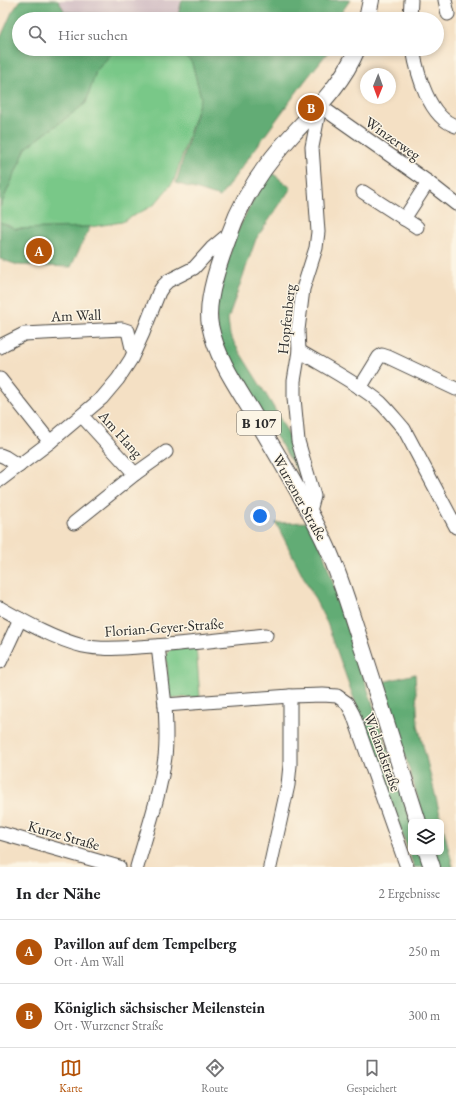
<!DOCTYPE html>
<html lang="de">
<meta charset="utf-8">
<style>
:root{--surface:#fff;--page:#f2f2f2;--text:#202124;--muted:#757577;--line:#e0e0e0;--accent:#b45309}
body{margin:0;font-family:"EB Garamond",serif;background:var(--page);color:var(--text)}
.controls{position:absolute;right:12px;bottom:12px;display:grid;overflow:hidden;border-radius:6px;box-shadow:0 2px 6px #0003}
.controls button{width:36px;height:36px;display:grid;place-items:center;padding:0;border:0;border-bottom:1px solid var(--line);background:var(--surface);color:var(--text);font:20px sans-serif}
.compass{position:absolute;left:360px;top:68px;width:36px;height:36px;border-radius:50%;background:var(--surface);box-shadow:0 2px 6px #0003;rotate:181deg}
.you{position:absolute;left:260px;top:516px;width:14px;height:14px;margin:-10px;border:3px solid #fff;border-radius:50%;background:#1a73e8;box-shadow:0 0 0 6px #1a73e833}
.badge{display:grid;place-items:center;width:26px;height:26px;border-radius:50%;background:var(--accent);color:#fff;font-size:13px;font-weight:700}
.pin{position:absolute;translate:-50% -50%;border:2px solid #fff;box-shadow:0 1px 4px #0006}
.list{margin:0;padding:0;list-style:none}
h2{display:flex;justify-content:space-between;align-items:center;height:52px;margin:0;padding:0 16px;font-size:17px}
h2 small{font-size:13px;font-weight:400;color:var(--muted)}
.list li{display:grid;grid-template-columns:26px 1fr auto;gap:12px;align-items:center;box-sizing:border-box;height:64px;padding:0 16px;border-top:1px solid var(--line)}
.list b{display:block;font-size:15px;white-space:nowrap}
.list p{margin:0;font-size:13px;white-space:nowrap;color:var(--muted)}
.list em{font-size:13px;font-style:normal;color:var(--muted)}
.icon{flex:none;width:22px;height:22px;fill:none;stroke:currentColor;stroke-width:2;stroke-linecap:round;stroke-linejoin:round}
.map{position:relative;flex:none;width:456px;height:867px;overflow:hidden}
.search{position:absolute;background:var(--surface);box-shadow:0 2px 6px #0003;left:12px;right:12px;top:12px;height:44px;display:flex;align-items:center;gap:10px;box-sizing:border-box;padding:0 14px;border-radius:22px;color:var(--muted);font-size:15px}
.sheet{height:180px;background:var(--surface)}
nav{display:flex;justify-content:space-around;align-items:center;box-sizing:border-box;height:56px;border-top:1px solid var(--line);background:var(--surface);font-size:11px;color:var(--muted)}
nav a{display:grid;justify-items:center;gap:2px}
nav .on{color:var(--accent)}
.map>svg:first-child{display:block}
.industrial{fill:#d2bec4}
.green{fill:#79c888;stroke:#527a5a}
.forest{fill:#62ac74;stroke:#466c50}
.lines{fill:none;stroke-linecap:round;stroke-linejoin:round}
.minor-casing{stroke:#494642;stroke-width:15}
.major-casing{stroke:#494642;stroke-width:18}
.minor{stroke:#fff;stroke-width:13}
.major{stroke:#fff;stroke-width:16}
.labels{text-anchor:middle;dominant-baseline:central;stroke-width:3;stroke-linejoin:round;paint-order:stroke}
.shield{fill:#fcf5e5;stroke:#6a6863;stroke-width:1}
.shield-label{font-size:14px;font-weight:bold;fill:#2b2b2b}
.street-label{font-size:15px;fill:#2b2b2b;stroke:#fcf5e5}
</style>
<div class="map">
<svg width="456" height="867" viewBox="0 0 456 867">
<rect width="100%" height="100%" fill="#fcf5e5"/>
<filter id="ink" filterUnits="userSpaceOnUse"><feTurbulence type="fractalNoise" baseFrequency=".025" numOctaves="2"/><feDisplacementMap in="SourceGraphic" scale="8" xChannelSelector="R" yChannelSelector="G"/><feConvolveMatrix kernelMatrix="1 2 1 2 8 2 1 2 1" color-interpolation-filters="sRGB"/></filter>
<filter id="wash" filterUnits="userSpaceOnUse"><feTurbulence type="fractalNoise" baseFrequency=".012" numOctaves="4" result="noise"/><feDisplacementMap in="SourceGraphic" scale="16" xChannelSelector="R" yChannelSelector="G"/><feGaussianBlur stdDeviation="0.9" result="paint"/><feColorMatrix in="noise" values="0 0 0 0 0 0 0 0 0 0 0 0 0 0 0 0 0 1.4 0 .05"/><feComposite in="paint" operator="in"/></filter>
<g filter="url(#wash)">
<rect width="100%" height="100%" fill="#f4e0c4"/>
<polygon class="industrial" points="58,0 182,0 177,19 65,12"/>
<g class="green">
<polygon points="181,51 192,63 201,97 174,181 154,205 122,222 90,227 16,229 0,222 0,207 26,148 86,103 96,71 112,53"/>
<polygon points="196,646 200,697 171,698 169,696 166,653 170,649"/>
</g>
<g class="forest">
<polygon points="21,0 58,0 65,12 167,19 19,19 19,49 322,49 328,52 304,82 220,197 176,183 201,97 192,63 181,51 112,53 96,71 86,103 26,148 0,207 0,39 12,12"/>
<polygon points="182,0 350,0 337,19 177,19"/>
<path d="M271 172 291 188 256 239 228 319 230 335 236 346C260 386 298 439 306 485L225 354 218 337 215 306 235 236 260 186Z"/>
<polygon points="0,222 16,229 90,227 71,267 18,265 0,259"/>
<polygon points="309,522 323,552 411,822 411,852 422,852 426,867 414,867 327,623 276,523"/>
<polygon points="415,674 418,725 453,867 439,867 434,852 441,852 441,822 425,822 383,682"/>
</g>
</g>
<g filter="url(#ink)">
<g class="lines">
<g class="minor-casing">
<g id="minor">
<polyline points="445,0 448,14"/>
<polyline points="410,19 411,0"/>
<path d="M413 49C417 73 429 118 456 126"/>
<polyline points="363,192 417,227"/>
<polyline points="404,219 428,182"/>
<polyline points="0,347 4,344 24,334 122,329 128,331 132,348 134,352"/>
<path d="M299 351C324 366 359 384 381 403 389 411 396 420 404 429L456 527"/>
<polyline points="0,379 50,442"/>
<polyline points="360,388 379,357 382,355 388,357 456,389"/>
<polyline points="82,416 135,474"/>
<polyline points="0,455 5,457 19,466"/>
<polyline points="0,480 50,442 102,398 118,379 131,359 143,333 159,292 163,286 168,281 194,268 212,248 230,233"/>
<polyline points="310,511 314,496 298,441 294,398 294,381 299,351 298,330 303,289 316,248 318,232 312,147 320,106 428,182 456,204"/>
<polyline points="74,523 135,474 166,452"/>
<path d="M0 608C25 622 55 639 83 646 101 650 120 648 138 647 181 645 224 639 266 635"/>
<polyline points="158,646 165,705 290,696 323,695 337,696 347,703 353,714 407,867"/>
<polyline points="0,662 20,619"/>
<polyline points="0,833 119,867"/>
<path d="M137 867C147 831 160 795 165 757 167 740 166 723 165 705"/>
<polyline points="270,867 288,785 290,765 290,696"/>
</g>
</g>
<g class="major-casing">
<g id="major">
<polyline points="367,19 371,0"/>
<path d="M357 49C343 83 317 108 292 135 266 163 243 196 230 233 221 257 205 300 210 325 216 356 235 384 251 410 277 455 305 499 327 547 342 580 352 617 364 653 382 709 400 766 418 822"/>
<polyline points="427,852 432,867"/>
</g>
</g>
<use href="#minor" class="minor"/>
<use href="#major" class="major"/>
</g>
</g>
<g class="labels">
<rect class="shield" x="237" y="411" width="44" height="24" rx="3"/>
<g class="shield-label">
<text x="259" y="423">B 107</text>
</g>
<g class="street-label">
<text transform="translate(393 138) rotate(35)">Winzerweg</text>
<text transform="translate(76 315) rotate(-2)">Am Wall</text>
<text transform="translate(286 319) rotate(-84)">Hopfenberg</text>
<text transform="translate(121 434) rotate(48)">Am Hang</text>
<text transform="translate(300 497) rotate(61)">Wurzener Straße</text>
<text transform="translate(164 627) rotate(-4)">Florian-Geyer-Straße</text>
<text transform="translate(383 752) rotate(70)">Wielandstraße</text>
<text transform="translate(64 835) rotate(16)">Kurze Straße</text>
</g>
</g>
</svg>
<div class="controls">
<button><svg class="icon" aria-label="layers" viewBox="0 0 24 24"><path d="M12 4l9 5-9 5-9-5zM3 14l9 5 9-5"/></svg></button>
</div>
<svg class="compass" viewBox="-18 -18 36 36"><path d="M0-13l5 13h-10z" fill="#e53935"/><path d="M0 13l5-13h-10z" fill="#757577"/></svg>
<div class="you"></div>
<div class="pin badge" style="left:39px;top:251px">A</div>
<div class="pin badge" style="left:311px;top:108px">B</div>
<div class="search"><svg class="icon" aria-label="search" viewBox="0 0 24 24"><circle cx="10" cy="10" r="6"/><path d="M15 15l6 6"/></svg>Hier suchen</div>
</div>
<section class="sheet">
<h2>In der Nähe<small>2 Ergebnisse</small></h2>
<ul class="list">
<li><span class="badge">A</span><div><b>Pavillon auf dem Tempelberg</b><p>Ort · Am Wall</p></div><em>250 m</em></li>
<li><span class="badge">B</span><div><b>Königlich sächsischer Meilenstein</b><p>Ort · Wurzener Straße</p></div><em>300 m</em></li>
</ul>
</section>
<nav>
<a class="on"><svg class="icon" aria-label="map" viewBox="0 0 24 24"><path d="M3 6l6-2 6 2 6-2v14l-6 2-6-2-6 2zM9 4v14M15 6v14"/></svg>Karte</a>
<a><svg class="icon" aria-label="directions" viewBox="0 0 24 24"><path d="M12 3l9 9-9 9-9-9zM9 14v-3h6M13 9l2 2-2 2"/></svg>Route</a>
<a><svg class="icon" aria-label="saved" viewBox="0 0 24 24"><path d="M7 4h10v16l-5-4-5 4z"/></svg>Gespeichert</a>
</nav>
